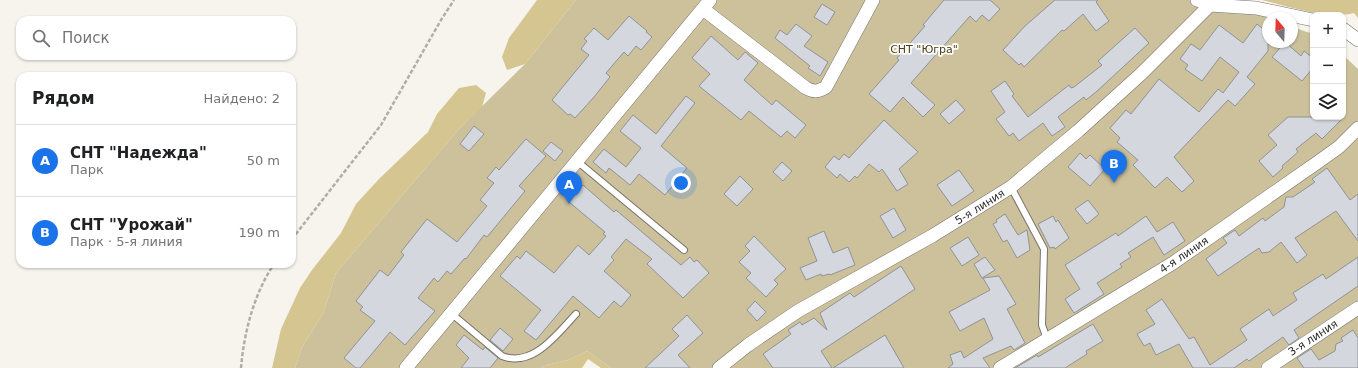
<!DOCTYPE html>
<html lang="ru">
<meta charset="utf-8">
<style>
:root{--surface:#fff;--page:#f2f2f2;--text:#202124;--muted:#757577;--line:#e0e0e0;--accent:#1a73e8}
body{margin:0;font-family:"DejaVu Sans",sans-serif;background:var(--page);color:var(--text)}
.controls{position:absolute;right:12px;top:12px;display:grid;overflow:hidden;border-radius:8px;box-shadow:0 1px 3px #0004}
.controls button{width:36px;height:36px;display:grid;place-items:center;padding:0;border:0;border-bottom:1px solid var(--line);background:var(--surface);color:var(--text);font:20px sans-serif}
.compass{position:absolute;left:1262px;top:12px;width:36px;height:36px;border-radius:50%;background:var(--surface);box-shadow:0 1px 3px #0004;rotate:341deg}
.you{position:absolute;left:681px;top:183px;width:14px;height:14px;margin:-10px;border:3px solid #fff;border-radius:50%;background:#1a73e8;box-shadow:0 0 0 6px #1a73e833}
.badge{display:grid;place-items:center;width:26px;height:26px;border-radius:50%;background:var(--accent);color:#fff;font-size:13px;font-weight:700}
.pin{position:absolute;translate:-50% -33px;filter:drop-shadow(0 1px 2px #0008)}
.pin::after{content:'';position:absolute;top:21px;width:14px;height:12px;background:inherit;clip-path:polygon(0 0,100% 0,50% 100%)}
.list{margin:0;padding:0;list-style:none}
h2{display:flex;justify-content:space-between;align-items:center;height:52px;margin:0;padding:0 16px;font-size:17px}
h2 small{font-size:13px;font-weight:400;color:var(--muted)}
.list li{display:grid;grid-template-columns:26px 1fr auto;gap:12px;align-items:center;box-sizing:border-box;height:72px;padding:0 16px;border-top:1px solid var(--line)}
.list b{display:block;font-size:15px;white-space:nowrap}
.list p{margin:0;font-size:13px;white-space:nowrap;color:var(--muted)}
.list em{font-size:13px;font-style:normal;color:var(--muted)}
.icon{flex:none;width:22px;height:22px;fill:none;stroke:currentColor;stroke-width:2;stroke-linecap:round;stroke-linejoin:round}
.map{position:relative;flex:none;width:1358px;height:368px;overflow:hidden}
.search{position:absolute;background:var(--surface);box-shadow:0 1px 3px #0004;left:16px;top:16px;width:280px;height:44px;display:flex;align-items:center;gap:10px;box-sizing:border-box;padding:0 14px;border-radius:12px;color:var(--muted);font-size:15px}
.panel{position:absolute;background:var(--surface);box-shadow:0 1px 3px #0004;left:16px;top:72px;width:280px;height:196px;border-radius:12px}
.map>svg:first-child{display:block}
.green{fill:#ccc19b}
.forest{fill:#d5c590}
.building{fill:#d4d8de;stroke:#8f9398}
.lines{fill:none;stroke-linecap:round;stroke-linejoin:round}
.service-casing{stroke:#76746e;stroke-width:8}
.minor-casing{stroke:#76746e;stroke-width:14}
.path{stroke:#afaea8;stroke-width:2.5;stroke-dasharray:4 2;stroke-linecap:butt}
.service{stroke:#fff;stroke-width:6}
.minor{stroke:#fff;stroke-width:13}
.labels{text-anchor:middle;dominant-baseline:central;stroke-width:3.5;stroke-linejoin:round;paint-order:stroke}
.park-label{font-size:11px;fill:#4c4015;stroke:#fff}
.street-label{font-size:11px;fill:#2a2a27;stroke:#fff}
</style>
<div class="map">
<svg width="1358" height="368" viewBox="0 0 1358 368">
<rect width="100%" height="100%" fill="#f6f4ed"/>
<polygon class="green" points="576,0 1223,0 1269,18 1268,42 1292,42 1292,27 1313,34 1313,117 1343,117 1343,55 1358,69 1358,368 611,368 587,351 568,360 546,365 541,368 295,368 302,347 323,314 336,273 459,129 525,64"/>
<g class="forest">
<polygon points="537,0 576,0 525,64 507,70 502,57 509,38"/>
<path d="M1262 0H1358V18L1354 13C1326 20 1292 7 1262 0Z"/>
<polygon points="476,85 486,93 482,107 459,129 336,273 323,314 302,347 295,368 272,368 281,329 300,288 312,270 341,233 356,204 379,179 428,132 437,114 459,88"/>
<polygon points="587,351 611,368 601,368 588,359 582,368 541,368 546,365 568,360"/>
</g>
<g class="building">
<polygon points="944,0 990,0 1000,9 989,21 982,15 976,22 970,16 911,83 935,105 923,117 903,97 890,112 869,94 899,60 897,58 925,26 923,25"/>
<polygon points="1055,0 1098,0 1096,2 1109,21 1096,31 1083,14 1064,31 1062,30 1024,67 1021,63 1019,65 1003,50 1025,26"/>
<polygon points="822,4 835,12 827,25 814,17"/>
<polygon points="629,16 647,31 646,32 652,37 641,50 636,46 628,56 624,52 606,73 610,77 594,97 575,118 570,114 568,115 552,100 589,55 581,49 587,41 584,39 594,28 608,40"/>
<polygon points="796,24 812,36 804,46 828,62 820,76 808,68 810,66 775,38 780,30 787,35"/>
<polygon points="1257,24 1268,33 1268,51 1247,77 1255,84 1235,106 1228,100 1174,157 1194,181 1182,192 1167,177 1155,188 1133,165 1138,160 1117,142 1120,138 1110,128 1126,110 1131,114 1159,79 1199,112 1218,89 1223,93 1239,72 1220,57 1202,81 1185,69 1188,65 1180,59 1191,44 1200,50 1219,25 1243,43"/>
<polygon points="1135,28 1149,43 1096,92 1086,100 1084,97 1058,117 1065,127 1052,136 1043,123 1019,141 1013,133 1009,136 996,119 1005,112 991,91 1005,81 1014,94 1012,96 1028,117 1069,85 1071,88 1074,87 1102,65 1098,61"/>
<polygon points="711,36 738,60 745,52 758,63 744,80 772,105 776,100 806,125 795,138 787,131 781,137 749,111 741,120 699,86 710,74 692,58"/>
<polygon points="1285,42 1301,56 1304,51 1313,58 1313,68 1302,81 1272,57"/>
<polygon points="686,96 695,103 661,146 687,168 665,195 639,174 630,185 609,168 606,173 593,162 604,149 626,167 641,148 620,131 633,115 656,134"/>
<polygon points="956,100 965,110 949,124 940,114"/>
<polygon points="1288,117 1344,117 1322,139 1316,133 1296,149 1298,152 1282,166 1283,168 1273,177 1259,161 1277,145 1268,135"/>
<polygon points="884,120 918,152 899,169 908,184 897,191 882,169 879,172 869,164 857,178 855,176 849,182 840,174 837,178 825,167 834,156 839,160 844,154 849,158"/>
<polygon points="474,126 484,134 469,151 460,144"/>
<polygon points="526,139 546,156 519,186 525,191 487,237 484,235 466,259 465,258 451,274 447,271 438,282 434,278 418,298 435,311 405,345 390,332 360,368 356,368 344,358 375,321 360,310 363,307 356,301 380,270 388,276 404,255 401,252 427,219 457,242 487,206 480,200 494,183 487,178 496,167 499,170"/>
<polygon points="551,142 563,151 555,161 543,151"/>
<polygon points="1080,153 1086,159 1090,155 1105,169 1090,186 1068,167"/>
<polygon points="782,162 792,171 783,181 773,172"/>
<polygon points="1327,168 1350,200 1358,194 1358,241 1336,211 1295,238 1307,255 1297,263 1281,242 1269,252 1262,253 1259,248 1218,276 1206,259 1227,243 1223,238 1235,230 1239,236 1263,218 1265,221 1284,207 1286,197 1293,197 1315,182 1312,179"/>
<polygon points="959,170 974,191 952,206 937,185"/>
<polygon points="740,176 753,189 737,206 724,194"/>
<polygon points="583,185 614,212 616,210 681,265 690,257 694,262 697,260 709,273 683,298 647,264 652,259 626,239 611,257 614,260 604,271 631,295 621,307 614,301 599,318 573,296 536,340 524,331 541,310 500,276 517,256 520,259 526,251 554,273 578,245 589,255 606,236 603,234 605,232 569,202"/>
<polygon points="1088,200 1099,214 1087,224 1075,209"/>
<polygon points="894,208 906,230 893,238 880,216"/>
<polygon points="1005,214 1018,235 1027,230 1030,250 1017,258 1007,240 1003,242 993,224 997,222 996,220"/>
<polygon points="1053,216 1056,222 1058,220 1069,238 1055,249 1054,247 1050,248 1038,224"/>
<polygon points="1146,216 1157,232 1173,222 1185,241 1164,255 1153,237 1128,253 1131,257 1120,264 1122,267 1097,283 1104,294 1074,313 1065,299 1080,289 1065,265 1116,233 1118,236"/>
<polygon points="824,231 833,253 848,247 855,265 830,275 829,274 822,276 821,274 806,280 800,268 817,261 808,238"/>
<polygon points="754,236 786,269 774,280 778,284 766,297 746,278 751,273 739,262 750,251 745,246"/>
<polygon points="968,237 979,255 962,266 950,248"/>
<polygon points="985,257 995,270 982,278 974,264"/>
<polygon points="1358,257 1358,286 1294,330 1299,338 1289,345 1283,337 1249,361 1247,359 1234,368 1193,368 1179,344 1156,355 1150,343 1144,346 1137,334 1155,324 1146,310 1162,299 1189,339 1194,337 1210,365 1247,340 1240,329 1269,309 1273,316 1297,300 1293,293 1323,274 1326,279"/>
<polygon points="901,266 915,289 821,351 832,368 773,368 763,354 791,334 788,330 800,322 802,325 814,318 827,330 820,313 850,293 854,297"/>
<polygon points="999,276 1016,304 1007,309 1025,343 1014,350 1011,346 983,358 990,368 948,368 953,364 950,355 961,351 964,358 993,339 984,318 960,331 949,312 990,290 983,278"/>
<polygon points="755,301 766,312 757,321 747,310"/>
<polygon points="687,315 703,333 678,355 690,368 645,368 679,336 672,329"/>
<polygon points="1093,324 1103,341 1086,351 1087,354 1065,368 1015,368 1037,355 1038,357"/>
<polygon points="500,328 513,339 503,351 490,340"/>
<polygon points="1353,330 1358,338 1358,368 1304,368 1297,358 1311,349 1319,360 1335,351 1336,344 1343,341 1341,338"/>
<polygon points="464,335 483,350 485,347 498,358 490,368 461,368 469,358 456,345"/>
<polygon points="885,335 904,368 833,368"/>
</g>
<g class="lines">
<g class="service-casing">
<g id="service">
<polyline points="578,162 684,250"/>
<polyline points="1011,187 1044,249 1042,325 1047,339"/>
<path d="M452 314 502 356C533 368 557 334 576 314"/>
</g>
</g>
<g class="minor-casing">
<g id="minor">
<polyline points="1197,0 1210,5 1256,8 1313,20"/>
<path d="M703 9 806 88C814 92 818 92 826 87L873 0"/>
<polyline points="1343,29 1358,40"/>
<polyline points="406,368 710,0"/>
<polyline points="719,368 748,345 798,311 932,236 1011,187 1078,131 1142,73 1210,5"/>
<polyline points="1000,368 1173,263 1318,162 1339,147 1358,128"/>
<polyline points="1268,368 1358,308"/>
</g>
</g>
<g class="path">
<polyline points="292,239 381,125 441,20 454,0"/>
<path d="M241 368C244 332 254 294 274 264"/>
</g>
<use href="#service" class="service"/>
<use href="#minor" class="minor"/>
</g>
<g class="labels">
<g class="park-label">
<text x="924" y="49">СНТ "Югра"</text>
</g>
<g class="street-label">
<text transform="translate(980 207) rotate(-32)">5-я линия</text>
<text transform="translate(1184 255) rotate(-34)">4-я линия</text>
<text transform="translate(1313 338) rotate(-33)">3-я линия</text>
</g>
</g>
</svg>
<div class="controls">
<button>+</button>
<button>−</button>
<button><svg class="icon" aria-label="layers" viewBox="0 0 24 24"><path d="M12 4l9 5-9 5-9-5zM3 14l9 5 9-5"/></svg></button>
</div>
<svg class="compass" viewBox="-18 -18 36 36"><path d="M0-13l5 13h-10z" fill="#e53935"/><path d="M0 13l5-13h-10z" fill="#757577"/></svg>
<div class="you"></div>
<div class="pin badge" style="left:569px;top:204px">A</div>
<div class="pin badge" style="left:1114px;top:183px">B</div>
<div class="search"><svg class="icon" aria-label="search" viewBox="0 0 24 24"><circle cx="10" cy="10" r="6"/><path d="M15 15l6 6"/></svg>Поиск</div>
<section class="panel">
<h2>Рядом<small>Найдено: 2</small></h2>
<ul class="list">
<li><span class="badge">A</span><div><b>СНТ &quot;Надежда&quot;</b><p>Парк</p></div><em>50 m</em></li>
<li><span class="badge">B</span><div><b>СНТ &quot;Урожай&quot;</b><p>Парк · 5-я линия</p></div><em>190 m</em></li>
</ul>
</section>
</div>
